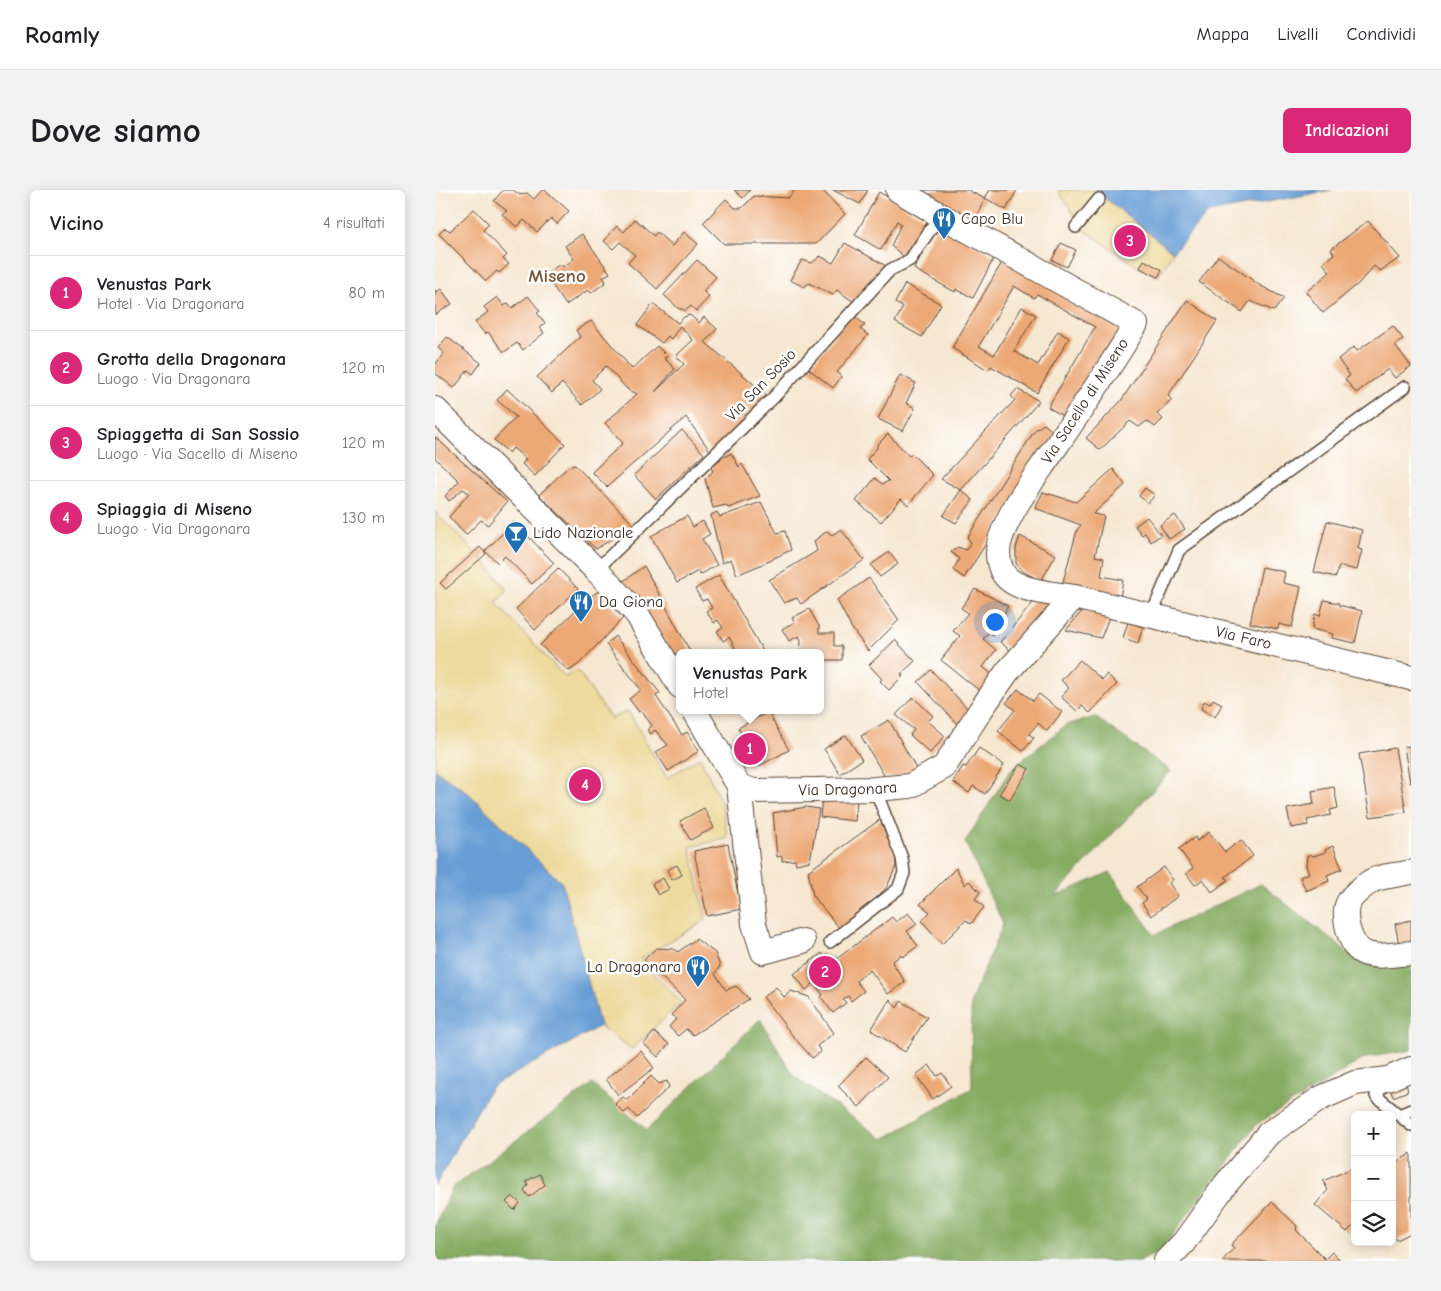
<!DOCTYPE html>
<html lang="it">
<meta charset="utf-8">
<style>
:root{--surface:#fff;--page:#f2f2f2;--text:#202124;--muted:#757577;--line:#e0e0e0;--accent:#db2777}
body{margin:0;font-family:"Comic Neue",sans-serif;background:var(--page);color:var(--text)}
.controls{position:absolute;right:15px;bottom:15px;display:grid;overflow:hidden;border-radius:8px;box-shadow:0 2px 12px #0003}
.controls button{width:45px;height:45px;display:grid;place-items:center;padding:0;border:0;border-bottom:1px solid var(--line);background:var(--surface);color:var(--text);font:25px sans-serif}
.you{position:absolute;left:559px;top:431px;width:18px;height:18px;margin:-12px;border:4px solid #fff;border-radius:50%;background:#1a73e8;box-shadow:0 0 0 8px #1a73e833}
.badge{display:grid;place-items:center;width:32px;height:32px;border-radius:50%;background:var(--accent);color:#fff;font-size:16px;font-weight:700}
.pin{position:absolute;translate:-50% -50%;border:2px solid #fff;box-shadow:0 1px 5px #0006}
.popup{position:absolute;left:241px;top:459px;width:148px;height:65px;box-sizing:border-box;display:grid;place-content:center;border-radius:8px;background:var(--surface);filter:drop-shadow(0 1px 4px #0005);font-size:16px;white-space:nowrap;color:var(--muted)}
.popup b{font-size:19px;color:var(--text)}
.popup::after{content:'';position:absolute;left:50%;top:100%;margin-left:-10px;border:10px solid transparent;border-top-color:var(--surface)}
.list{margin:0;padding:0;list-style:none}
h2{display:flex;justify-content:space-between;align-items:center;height:65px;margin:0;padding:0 20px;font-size:21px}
h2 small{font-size:16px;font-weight:400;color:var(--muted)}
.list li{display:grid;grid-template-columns:32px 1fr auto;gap:15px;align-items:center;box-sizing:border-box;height:75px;padding:0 20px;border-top:1px solid var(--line)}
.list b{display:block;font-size:19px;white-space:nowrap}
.list p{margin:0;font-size:16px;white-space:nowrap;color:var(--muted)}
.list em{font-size:16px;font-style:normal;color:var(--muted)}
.icon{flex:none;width:28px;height:28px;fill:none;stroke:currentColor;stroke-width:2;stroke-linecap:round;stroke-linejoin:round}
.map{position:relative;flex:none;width:976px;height:1071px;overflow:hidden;border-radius:8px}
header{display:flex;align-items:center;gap:30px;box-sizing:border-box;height:70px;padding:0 25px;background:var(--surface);border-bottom:1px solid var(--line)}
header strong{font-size:24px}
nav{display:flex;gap:28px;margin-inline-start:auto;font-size:18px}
.intro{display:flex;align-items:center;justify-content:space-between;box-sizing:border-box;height:120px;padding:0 30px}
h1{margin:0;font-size:35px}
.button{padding:12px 22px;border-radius:8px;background:var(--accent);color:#fff;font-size:18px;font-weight:700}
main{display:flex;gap:30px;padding:0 30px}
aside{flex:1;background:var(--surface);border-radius:8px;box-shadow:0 2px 12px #0003}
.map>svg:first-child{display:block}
.forest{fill:#86ac62;stroke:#606b40}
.sand{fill:#eeda9e;stroke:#94825e}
.water{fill:#689ed5;stroke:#52647a}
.building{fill:#eca875}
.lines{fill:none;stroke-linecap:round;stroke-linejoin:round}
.lane-casing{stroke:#574639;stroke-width:14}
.street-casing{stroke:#574639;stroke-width:26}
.lane{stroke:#fff;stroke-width:11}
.street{stroke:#fff;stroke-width:24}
.labels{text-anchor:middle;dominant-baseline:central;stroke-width:5;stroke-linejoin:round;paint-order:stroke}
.poi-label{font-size:16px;fill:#3b2a1e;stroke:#fff;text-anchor:start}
.street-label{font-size:16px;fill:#3b2a1e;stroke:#fff}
.quarter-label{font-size:19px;font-weight:bold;fill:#79563c;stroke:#fff}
</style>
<header>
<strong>Roamly</strong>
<nav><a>Mappa</a><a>Livelli</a><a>Condividi</a></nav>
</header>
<div class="intro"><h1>Dove siamo</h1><a class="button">Indicazioni</a></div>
<main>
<aside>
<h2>Vicino<small>4 risultati</small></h2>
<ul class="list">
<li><span class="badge">1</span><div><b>Venustas Park</b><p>Hotel · Via Dragonara</p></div><em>80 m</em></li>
<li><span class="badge">2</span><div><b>Grotta della Dragonara</b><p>Luogo · Via Dragonara</p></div><em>120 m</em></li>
<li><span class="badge">3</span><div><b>Spiaggetta di San Sossio</b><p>Luogo · Via Sacello di Miseno</p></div><em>120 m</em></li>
<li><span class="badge">4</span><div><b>Spiaggia di Miseno</b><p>Luogo · Via Dragonara</p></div><em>130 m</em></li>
</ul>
</aside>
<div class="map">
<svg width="976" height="1071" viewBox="0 0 976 1071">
<rect width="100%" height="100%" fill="#fff"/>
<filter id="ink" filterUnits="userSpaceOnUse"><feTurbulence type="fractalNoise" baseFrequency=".02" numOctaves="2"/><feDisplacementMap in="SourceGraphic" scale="10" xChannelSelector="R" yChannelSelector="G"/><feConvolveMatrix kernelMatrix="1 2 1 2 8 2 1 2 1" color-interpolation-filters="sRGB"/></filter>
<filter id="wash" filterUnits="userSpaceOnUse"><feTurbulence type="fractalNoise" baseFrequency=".0096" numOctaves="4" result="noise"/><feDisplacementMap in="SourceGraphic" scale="20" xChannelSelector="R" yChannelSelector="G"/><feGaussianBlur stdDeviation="1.12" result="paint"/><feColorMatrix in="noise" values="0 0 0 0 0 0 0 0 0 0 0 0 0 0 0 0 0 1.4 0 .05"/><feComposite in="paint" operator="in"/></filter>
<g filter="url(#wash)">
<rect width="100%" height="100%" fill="#f6e7d0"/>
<polygon class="forest" points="660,527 736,581 619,707 675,682 719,745 826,694 929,775 976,772 976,860 930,868 822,934 725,1061 706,1071 0,1071 0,1036 18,997 157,894 212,940 325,829 360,887 448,949 537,898 536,811 568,734 530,652 576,579 631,535"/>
<g class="sand">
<polygon points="623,0 660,0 738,62 723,87 705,78 649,40"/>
<polygon points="0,322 47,369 72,400 61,413 130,487 142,480 176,529 193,521 232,588 265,567 286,612 293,648 255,657 271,730 205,769 246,812 197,859 165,836 127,693 32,602 0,579"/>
</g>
<g class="water">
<polygon points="660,0 897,0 773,23 738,62"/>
<polygon points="0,580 32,602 127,693 165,836 56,897 0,996"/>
</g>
<g id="blocks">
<g class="building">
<polygon points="68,0 78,0 85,5 92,3 99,9 107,0 110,0 134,21 122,34 116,28 102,42 89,30 82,37 67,24 72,21 59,11"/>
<polygon points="299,0 315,0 308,8"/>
<polygon points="360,0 387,0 410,24 381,54 289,54 268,33 291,9 300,18 307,18 319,6 353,8"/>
<polygon points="398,0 433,0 425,14"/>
<polygon points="474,0 533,0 550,9 537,34"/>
<polygon points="555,0 582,0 571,20 550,8"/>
<polygon points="444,2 496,32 472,69 456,56 466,34 462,31 446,60 420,45"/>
<polygon points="39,19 54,34 48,40 72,65 68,69 74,74 64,83 62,81 51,91 4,44 10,38 15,41"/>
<polygon points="200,29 219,46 222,42 237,56 249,42 263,54 222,99 193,73 200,65 185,52 178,59 169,51 182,36 189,42"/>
<polygon points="933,31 965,68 945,81 939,76 923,94 888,123 871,102 895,82 888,73 899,64 896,59"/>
<polygon points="502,35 560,66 538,108 521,99 520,102 479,79"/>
<polygon points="147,44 175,83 168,87 171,92 156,103 153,100 131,115 110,85 125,74 128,77 139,69 130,56"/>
<polygon points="410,53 453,77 419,112 402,100 398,105 374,93 369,97 355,90 367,70 377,73 385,66 398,73"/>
<polygon points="626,53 641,60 632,77 617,70"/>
<polygon points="783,66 826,96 849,108 839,121 815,111 807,122 764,92"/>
<polygon points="569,69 689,139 636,231 613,217 660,137 602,104 599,108 579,96 544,156 559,165 587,117 601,125 579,161 603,175 623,141 634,148 602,203 556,176 553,180 517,158"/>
<polygon points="262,70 281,87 268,101 274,107 261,121 256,116 250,121 248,119 244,119 229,105"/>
<polygon points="709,70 727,80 723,87 705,78"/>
<polygon points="470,94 506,114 487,147 460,132 468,117 460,113"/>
<polygon points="6,99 17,114 0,125 0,100 2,102"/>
<polygon points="93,106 105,121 102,123 110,133 105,137 109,143 88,160 82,153 69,162 53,142 50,144 40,132 53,122 49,117 62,107 69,116 73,113 77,118"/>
<polygon points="752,110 782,131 733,206 737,210 722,224 728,229 720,237 712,231 704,237 695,231 665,260 651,248 686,211"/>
<polygon points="218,114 243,133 249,127 255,125 264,133 269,127 282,139 270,152 336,209 276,262 251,227 172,297 157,282 188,253 170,233 202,204 192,199 171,176 157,190 165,199 147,215 127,193 117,203 102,187 145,147 141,140 156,131 197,179 222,156 232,166 229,168 240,179 220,202 249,174 241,166 258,150 245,136 236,149 233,146 227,153 202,135"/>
<polygon points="417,124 430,135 425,139 433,145 402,182 407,186 398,198 374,179"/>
<polygon points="958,136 968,149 960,155 976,176 960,188 953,179 921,203 910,189 915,186 903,169 919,157 922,161"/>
<polygon points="12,147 46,173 38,184 33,180 19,198 0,183 0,175 9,163 3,158"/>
<polygon points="465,185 481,193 471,213 480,218 468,241 443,229"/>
<polygon points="72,199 130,254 100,286 87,274 91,269 78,258 74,263 59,250 81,227 62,210"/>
<polygon points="582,199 604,211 594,223 526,300 506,289 580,210 576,206"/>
<polygon points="609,234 621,244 529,388 518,380 524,369 516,362 523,357 531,360 536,352 532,348 600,240"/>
<polygon points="247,240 269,264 221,309 199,285"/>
<polygon points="453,244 474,266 477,264 498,285 473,315 466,309 446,332 421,311 440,288 447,294 454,291 432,269 442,258 442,255"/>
<polygon points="0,247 72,312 53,335 46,330 31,345 14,327 34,303 28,299 14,311 10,306 24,291 0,268"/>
<polygon points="296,263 304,277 307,274 325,306 293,318 291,315 278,318 270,289 278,281 275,276"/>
<polygon points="140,275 199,335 161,359 104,305 133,277"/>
<polygon points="678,279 690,295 658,324 669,326 660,366 669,368 666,386 688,390 684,414 626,399 642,340 646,335 600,318 608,302 641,312"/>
<polygon points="710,298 720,305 713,313 704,306"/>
<polygon points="526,300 538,310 521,333 508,326"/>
<polygon points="326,312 342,343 350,341 356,360 339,368 337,370 302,385 296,369 287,373 276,325 282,322 285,327"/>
<polygon points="740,325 750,339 734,349 725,335"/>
<polygon points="252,326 258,337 268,331 275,344 267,349 282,375 265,385 263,381 242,393 216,346"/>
<polygon points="712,327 726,345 716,352 710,343 707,345 700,336"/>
<polygon points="892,331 927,340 923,359 927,360 922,380 904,376 901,387 879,382"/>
<polygon points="79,332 119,373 97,394 70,366 63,373 50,361"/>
<polygon points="406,339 429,370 366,414 362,408 349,413 334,390 382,361 379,351 392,341 397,345"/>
<polygon points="585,346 621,365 606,391 587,381 581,373 581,358"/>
<polygon points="45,357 51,364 11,399 5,393"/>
<polygon points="454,362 463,374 445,387 436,375"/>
<polygon points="209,376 256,463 245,463 245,472 187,392"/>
<polygon points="827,377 850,382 848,393 866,397 857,437 844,434 843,439 815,433"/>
<polygon points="123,378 143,399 100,440 81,419"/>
<polygon points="284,385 329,463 303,463 294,447 288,451 282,441 288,438 283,430 279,433 271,421 277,418 272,409 267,411 260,399"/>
<polygon points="434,388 464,430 433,461 416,437 402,410"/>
<polygon points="540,399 573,416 557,445 555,441 548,449 561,460 548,477 558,485 545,501 506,470 525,446 518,441 533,423 526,418"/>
<polygon points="163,401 188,428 144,474 134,481 105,455 151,410"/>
<polygon points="601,409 625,414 583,467 565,452"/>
<polygon points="889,410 904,413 904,415 927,421 920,453 897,448 898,444 877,439 880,424 885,426"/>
<polygon points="374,419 384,436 384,443 399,443 399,456 407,456 407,470 387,470 387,486 385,486 385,463 365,463 366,450 364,446 354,451 347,439 360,432 357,428"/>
<polygon points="647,421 674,427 666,448 631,440"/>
<polygon points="693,432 708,437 703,453 688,448"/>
<polygon points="180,446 225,503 221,506 247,545 252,542 264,561 233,581 221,562 233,555 220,540 216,544 212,540 217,536 207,521 204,522 194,509 206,500 171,454"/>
<polygon points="460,450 480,471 466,484 468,486 454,500 445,491 447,489 434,475"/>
<polygon points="645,470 667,490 672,484 682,494 655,523 647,516 642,521 626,507 634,498 626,490"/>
<polygon points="496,480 536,522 526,538 483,492"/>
<polygon points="583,499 598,511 604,504 627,522 612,541 603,533 594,544 599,548 588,561 563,541 580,520 571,513"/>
<polygon points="478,507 498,526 493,531 510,546 495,563 475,545 479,540 461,525"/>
<polygon points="778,509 787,514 780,527 766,519 769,511 775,514"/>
<polygon points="333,522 354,560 324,576 303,538"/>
<polygon points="454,530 477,571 483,583 468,587 450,587 426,546"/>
<polygon points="411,545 427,570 405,584 389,559"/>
<polygon points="976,556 976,593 975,593 969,557"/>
<polygon points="544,558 569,575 550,604 538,596 534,603 518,592 528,576 531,577"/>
<polygon points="960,558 971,622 935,627 924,564"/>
<polygon points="585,574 594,579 575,610 564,604"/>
<polygon points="899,597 903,618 895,620 896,625 872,630 873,635 856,638 852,619 879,614 877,601"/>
<polygon points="387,607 422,610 420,631 385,627"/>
<polygon points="371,617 384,619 375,671 361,674 360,670 347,671 347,666 342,667 338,623"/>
<polygon points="269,618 279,638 255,650 245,631"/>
<polygon points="446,629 460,664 461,676 452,697 436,713 405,739 378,706 373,681"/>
<polygon points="774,642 790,662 806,650 818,666 790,687 793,690 777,702 768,689 760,695 751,683 758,678 744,659 760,647 762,651"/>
<polygon points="293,654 306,719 272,726 259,661"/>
<polygon points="898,656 907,679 892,685 894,691 871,701 865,687 874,683 871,676 872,666 876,664 878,666 891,662 890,660"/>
<polygon points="242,675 247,685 237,690 232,680"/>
<polygon points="729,677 738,690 734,693 743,706 716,726 707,713 712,709 702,697"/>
<polygon points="521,678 530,695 534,691 545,702 540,709 549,717 536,734 531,730 507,754 487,731 495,722 485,714"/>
<polygon points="228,688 234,699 223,705 217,694"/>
<polygon points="473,723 482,734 472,741 483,756 468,767 466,765 457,772 470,792 453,804 435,780 421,791 429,801 416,811 413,806 408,809 411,813 398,823 386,807 388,805 379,793 371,800 359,784 387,763 395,774 457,727 461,732"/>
<polygon points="976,730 976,752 964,755 960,734"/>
<polygon points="261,749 280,763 285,776 280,784 291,800 301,796 314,809 258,845 251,839 243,846 234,837 241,829 236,825 250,810 209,770 221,758 239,759 243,762"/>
<polygon points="341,797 349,807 356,801 374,807 399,843 382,856 386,862 377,868 357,845 328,807"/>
<polygon points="455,809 462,818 466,811 492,827 470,862 436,840"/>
<polygon points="219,842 234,854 223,867 209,854"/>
<polygon points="206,861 219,878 183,905 171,889"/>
<polygon points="431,867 453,887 424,917 403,896"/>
<polygon points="494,875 502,886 507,883 516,896 498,909 481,885"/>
<polygon points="216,886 224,894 232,891 234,897 202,928 194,919 189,923 180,914 188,907 192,910"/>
<polygon points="971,893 973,901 958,907 955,899"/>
<polygon points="976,963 976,1043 962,1050 957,1045 957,976"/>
<polygon points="920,977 920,1034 912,1042 880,1015 893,1000 888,991"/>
<polygon points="105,984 110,995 94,1007 89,1000 93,995 91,991"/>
<polygon points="77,1006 85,1013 79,1020 71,1012"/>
<polygon points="837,1012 862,1036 861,1040 890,1069 897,1062 906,1071 787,1071 799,1058 796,1055"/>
</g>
</g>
</g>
<g filter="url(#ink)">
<use href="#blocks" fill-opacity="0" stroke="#574639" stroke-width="1"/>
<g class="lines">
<g class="lane-casing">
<g id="lane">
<polyline points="641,37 664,9"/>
<polyline points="161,380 339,207 455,80 475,70 505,25"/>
<polyline points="716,426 744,360 970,197"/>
<polyline points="395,752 463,699 469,683 467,668 440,599"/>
<polyline points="952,890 941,906 976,935"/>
<polyline points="964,925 976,920"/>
</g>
</g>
<g class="street-casing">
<g id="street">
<path id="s1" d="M463 0 505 25 701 134C675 178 646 220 617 262 599 289 577 316 566 347 562 358 562 370 567 381 577 402 619 403 639 407L976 488"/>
<polyline points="0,219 161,380 202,424 245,496"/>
<path id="s2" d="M259 520 304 596 319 601 440 599 475 596 509 577 545 521 572 482 639 407"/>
<polyline points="304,596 319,734 328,762 368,751"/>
<path d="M976 682C965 685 943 686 935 692 927 697 917 706 913 713 907 725 915 756 927 762 941 769 960 764 976 763"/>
<polyline points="731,1071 749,1052 790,995 834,943 886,908 920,893 953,889 976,879"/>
</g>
</g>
<use href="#lane" class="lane"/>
<use href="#street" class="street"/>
</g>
</g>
<defs>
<g id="restaurant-pin" transform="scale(1.25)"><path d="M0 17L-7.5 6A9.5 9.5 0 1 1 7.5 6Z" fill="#1f6fb2" stroke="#fff"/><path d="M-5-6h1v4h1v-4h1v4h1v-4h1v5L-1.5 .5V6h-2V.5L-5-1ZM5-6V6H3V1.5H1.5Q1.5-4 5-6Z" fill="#fff"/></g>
<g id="bar-pin" transform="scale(1.25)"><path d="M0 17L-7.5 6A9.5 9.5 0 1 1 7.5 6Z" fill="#1f6fb2" stroke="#fff"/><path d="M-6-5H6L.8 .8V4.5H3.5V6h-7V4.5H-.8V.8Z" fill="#fff"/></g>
</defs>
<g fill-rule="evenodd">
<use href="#restaurant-pin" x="509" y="29"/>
<use href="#bar-pin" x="81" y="343"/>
<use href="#restaurant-pin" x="146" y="412"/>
<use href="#restaurant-pin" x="263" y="777"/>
</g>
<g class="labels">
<g class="poi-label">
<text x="526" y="29">Capo Blu</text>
<text x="98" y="343">Lido Nazionale</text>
<text x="164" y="412">Da Giona</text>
<text x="246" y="777" text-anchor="end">La Dragonara</text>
</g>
<g class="street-label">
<text transform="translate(326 195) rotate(-46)">Via San Sosio</text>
<text transform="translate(650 211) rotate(-57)">Via Sacello di Miseno</text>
<text stroke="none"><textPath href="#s1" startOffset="814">Via Faro</textPath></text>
<text stroke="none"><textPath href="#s2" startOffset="198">Via Dragonara</textPath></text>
</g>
<g class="quarter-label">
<text x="122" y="86">Miseno</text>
</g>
</g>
</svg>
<div class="controls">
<button>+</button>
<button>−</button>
<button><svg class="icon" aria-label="layers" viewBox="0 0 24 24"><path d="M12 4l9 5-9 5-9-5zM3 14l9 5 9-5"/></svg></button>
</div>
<div class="you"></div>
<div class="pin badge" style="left:315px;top:559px">1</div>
<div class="popup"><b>Venustas Park</b>Hotel</div>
<div class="pin badge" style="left:390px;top:782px">2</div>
<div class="pin badge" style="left:695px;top:51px">3</div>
<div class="pin badge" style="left:150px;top:595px">4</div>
</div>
</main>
